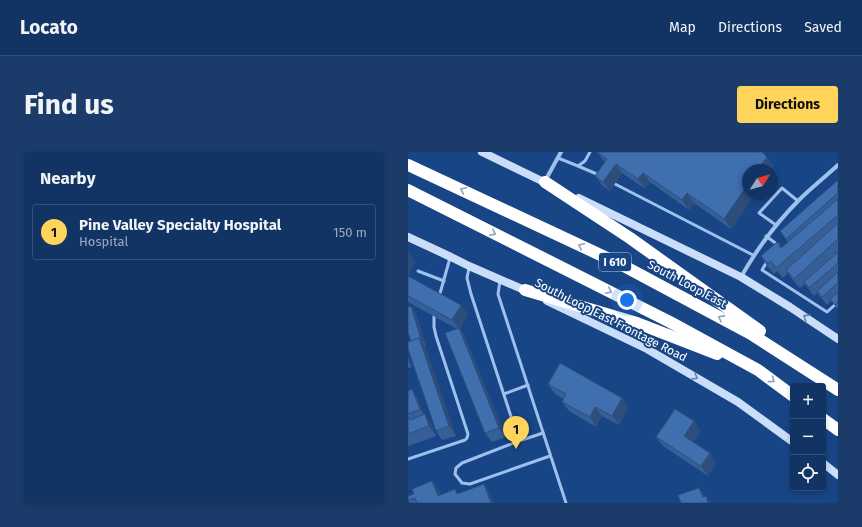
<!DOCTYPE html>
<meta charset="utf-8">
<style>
:root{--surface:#123464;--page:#1b3c6a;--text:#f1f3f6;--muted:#9caabf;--line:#314f78;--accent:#ffd45a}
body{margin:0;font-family:"Fira Sans",sans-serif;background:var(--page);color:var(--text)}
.controls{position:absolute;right:12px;bottom:12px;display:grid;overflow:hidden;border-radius:4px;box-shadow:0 2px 6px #0003}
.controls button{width:36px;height:36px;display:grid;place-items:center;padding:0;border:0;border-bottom:1px solid var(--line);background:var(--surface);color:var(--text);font:20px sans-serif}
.compass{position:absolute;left:334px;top:12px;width:36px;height:36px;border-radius:50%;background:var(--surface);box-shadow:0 2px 6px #0003;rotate:53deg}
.you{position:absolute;left:219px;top:148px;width:14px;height:14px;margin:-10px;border:3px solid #fff;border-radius:50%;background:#1a73e8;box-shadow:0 0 0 6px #1a73e833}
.badge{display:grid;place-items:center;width:26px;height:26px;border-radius:50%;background:var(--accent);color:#111;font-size:13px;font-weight:700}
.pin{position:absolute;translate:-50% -33px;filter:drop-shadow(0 1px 2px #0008)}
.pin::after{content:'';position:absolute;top:21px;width:14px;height:12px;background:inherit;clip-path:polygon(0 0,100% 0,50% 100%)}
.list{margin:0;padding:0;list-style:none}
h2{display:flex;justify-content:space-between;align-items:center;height:52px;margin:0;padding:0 16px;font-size:17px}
h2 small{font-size:13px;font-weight:400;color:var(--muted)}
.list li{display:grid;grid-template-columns:26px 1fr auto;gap:12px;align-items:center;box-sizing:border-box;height:56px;margin:0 8px 8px;padding:0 8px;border:1px solid var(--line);border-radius:4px}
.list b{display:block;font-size:15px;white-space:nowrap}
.list p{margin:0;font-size:13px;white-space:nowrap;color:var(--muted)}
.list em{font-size:13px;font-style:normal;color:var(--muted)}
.icon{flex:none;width:22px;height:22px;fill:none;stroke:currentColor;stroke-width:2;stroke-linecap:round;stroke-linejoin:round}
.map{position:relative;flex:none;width:430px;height:351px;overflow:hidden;border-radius:4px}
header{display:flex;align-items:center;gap:24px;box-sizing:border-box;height:56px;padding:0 20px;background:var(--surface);border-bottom:1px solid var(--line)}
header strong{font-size:19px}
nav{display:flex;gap:22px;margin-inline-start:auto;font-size:14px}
.intro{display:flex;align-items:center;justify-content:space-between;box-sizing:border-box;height:96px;padding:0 24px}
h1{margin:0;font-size:28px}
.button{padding:10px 18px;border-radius:4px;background:var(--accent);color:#111;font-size:14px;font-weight:700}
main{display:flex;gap:24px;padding:0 24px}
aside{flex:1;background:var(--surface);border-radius:4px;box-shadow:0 2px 6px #0003}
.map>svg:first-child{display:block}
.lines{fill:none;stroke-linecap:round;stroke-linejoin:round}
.service{stroke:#9ec0ed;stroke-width:3}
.minor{stroke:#9ec0ed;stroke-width:4}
.secondary{stroke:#cbdef9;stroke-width:8}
.motorway{stroke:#fff;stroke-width:12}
.wall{fill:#375f97}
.shaded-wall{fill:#2d4e7b}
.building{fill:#406fb0;stroke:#2d4e7b}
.oneway{stroke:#8ca2c2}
.oneway2{stroke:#6082b4}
.labels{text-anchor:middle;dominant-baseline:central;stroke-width:4;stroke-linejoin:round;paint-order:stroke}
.shield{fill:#184586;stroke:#bac7db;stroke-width:1}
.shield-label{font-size:11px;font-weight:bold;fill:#fff}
.street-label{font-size:12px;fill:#fff;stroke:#184586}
</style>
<header>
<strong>Locato</strong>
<nav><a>Map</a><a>Directions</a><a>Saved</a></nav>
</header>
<div class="intro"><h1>Find us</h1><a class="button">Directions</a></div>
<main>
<aside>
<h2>Nearby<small></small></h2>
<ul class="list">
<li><span class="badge">1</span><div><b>Pine Valley Specialty Hospital</b><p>Hospital</p></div><em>150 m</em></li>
</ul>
</aside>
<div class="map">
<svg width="430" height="351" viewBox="0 0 430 351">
<rect width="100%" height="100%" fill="#184586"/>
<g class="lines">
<g class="service">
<polyline points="150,6 170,14 177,9 182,0"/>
<polyline points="170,14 191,23"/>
<polyline points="207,32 345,103"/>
<polyline points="368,73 351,61 374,36 390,49"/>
<polyline points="358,84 370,93"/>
<polyline points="360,108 354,118 419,160 430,150"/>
<polyline points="61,116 59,126 63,142 111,289"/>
<polyline points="10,119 36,129"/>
<polyline points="92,129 90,142 158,351"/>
<polyline points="31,145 42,106"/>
<polyline points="96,242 120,233"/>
<polyline points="135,281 111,289 54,311 48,316 47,322 54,331 62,332 142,304"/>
<polyline points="0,307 57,288 59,286 60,282 28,184 26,175 26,164"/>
</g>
<g class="minor">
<polyline points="137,29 153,0"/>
<path d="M333 125C349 97 368 71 391 48 403 36 417 25 430 13"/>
</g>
<g class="secondary">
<polyline points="74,0 140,32"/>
<polyline points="171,46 333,125 382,155 430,187"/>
<polyline points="0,85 43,105 61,114 121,140"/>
<polyline points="139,149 239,197 330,250 385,290"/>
<polyline points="415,311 430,323"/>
</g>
<g class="motorway">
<polyline points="0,13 214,113 343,182 430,238"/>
<polyline points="137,30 222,86 352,179"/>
<polyline points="0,38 262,170 350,218 385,244"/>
<polyline points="117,138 229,171 309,202"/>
<polyline points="415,267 430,278"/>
</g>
</g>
<g class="wall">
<polygon points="189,0 359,5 365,14 323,77 286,51 281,58 242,30 237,37 214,21 202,39 194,33 187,24 197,10"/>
<polygon points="430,28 430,157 423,149 419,153 409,141 406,144 397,132 392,136 384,127 380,121 375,126 369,119 366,122 359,114 353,104 373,96 380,90 372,79"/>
<polygon points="0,100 7,109 0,125 60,162 52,177 57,185 98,285 84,290 77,281 49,177 0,150"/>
<polygon points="8,161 18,194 17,195 48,284 34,288 28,279 3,189"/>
<polygon points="0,204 4,215 0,216"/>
<polygon points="140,232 220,256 211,273 194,264 188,275 161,259 154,250 156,247 147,242"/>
<polygon points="0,239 9,245 16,263 23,272 28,284 0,294"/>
<polygon points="293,279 285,290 302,301 308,311 300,324 255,294 248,285"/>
<polygon points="24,329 31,339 32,343 51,342 76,332 82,342 86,351 0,351 0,344 6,342"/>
</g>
<g class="shaded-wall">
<polygon points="359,5 365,14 363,18 350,18"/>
<polygon points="208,12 214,21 202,39 195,30"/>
<polygon points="235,21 242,30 237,37 230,27"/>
<polygon points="340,32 340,42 346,42 323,77 316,67"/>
<polygon points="279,41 286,51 281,58 274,48"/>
<polygon points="0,100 7,109 0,125"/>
<polygon points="53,153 60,162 52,177 57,185 98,285 91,276 51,178 44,168"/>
<polygon points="3,154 8,161 18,194 13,187"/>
<polygon points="11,186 18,196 48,284 41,274"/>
<polygon points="0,204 4,215 0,209"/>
<polygon points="4,237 9,245 17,264 12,257"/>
<polygon points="214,246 220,256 211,273 204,264"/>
<polygon points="187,255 194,264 188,275 182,265"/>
<polygon points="17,262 23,272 28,284 21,274"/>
<polygon points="286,269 293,279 283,294 276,284"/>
<polygon points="302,301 308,311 300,324 293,314"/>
<polygon points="24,329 31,339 36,351 30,344"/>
<polygon points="76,332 82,342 86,351 83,351"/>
<polygon points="291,336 296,343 299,351 295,345"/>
<polygon points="298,344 303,351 300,351"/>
</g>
<g class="building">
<polygon points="189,0 354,0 359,5 350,18 340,18 340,32 316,67 279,41 274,48 235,21 230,27 208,12 195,30 187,24 199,7"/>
<polygon points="430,28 430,41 378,87 372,79"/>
<polygon points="430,47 430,63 368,116 363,109 360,112 353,104 369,90 373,96"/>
<polygon points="430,71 430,87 386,127 378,118"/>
<polygon points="430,100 430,111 401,136 396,130"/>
<polygon points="430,120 430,131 414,145 409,139"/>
<polygon points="0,124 53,153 44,168 0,144"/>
<polygon points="430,140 430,150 427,153 422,147"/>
<polygon points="3,154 13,187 11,187 11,186 3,189 0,180 0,155"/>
<polygon points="51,176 91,276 77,281 37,181"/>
<polygon points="11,186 41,274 28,279 0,197 0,190"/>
<polygon points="152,211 214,246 204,264 187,255 182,265 154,250 158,242 140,232"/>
<polygon points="4,237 12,257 0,262 0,239"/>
<polygon points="267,257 286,269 276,284 302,301 293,314 248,285"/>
<polygon points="17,262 21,274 0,282 0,265 2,268"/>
<polygon points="24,329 30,344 47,337 49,342 76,332 83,351 9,351 7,346 0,348 0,344 6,342 4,337"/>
<polygon points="291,336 295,345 298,344 300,351 273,351 270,343"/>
</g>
<defs><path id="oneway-chevron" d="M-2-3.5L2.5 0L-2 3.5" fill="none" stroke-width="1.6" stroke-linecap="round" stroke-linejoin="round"/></defs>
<g class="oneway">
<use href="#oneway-chevron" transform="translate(55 38) rotate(-155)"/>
<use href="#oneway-chevron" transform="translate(85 81) rotate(27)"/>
<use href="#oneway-chevron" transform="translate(173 94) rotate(-155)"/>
<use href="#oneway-chevron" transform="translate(201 139) rotate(27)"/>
<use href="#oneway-chevron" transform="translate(313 166) rotate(-152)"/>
<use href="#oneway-chevron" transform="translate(364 228) rotate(37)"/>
</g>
<g class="oneway2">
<use href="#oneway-chevron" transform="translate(398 165) rotate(-147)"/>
<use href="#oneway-chevron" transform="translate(287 225) rotate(30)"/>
</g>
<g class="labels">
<rect class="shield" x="191" y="101" width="32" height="18" rx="3"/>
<g class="shield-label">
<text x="207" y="110">I 610</text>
</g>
<g class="street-label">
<text transform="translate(279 132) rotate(28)">South Loop East</text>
<text transform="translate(203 168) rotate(27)">South Loop East Frontage Road</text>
</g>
</g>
</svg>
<div class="controls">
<button>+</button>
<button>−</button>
<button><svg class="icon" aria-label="locate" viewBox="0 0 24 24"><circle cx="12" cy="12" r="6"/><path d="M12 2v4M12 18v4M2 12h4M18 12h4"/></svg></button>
</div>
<svg class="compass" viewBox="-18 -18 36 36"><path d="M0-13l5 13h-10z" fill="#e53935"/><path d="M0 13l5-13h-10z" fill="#9caabf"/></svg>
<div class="you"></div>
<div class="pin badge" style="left:108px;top:297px">1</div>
</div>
</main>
